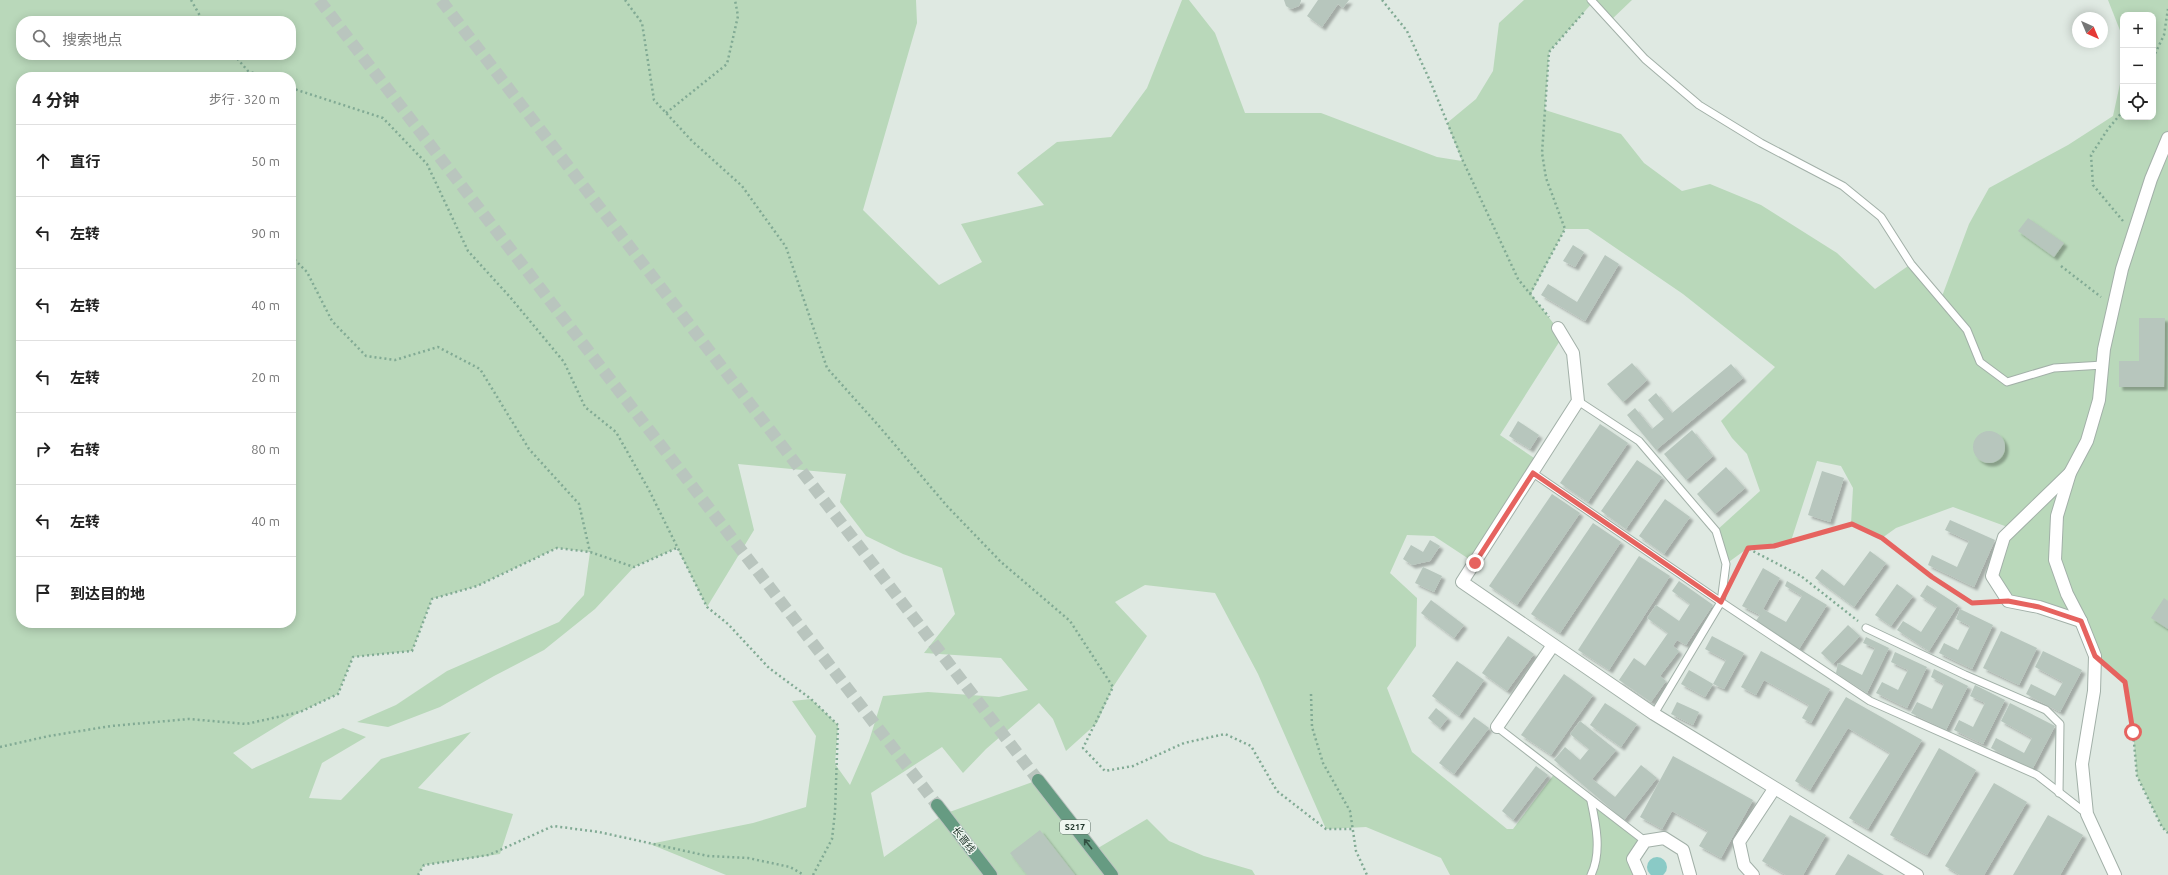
<!DOCTYPE html>
<html lang="zh">
<meta charset="utf-8">
<style>
:root{--surface:#fff;--page:#f6f6f6;--text:#222;--muted:#767676;--line:#e0e0e0}
body{margin:0;font-family:Ubuntu,"Noto Sans SC",sans-serif;background:var(--page);color:var(--text)}
.controls{position:absolute;right:12px;top:12px;display:grid;overflow:hidden;border-radius:8px;box-shadow:0 2px 10px #0003}
.controls button{width:36px;height:36px;display:grid;place-items:center;padding:0;border:0;border-bottom:1px solid var(--line);background:var(--surface);color:var(--text);font:20px sans-serif}
.compass{position:absolute;left:2072px;top:12px;width:36px;height:36px;border-radius:50%;background:var(--surface);box-shadow:0 2px 10px #0003;rotate:136deg}
.stop{position:absolute;width:12px;height:12px;margin:-9px;border:3px solid #e6635f;border-radius:50%;background:#fff}
.stop.end{background:#e6635f;border-color:#fff;box-shadow:0 1px 4px #0008}
.list{margin:0;padding:0;list-style:none}
h2{display:flex;justify-content:space-between;align-items:center;height:52px;margin:0;padding:0 16px;font-size:17px}
h2 small{font-size:13px;font-weight:400;color:var(--muted)}
.list li{display:grid;grid-template-columns:26px 1fr auto;gap:12px;align-items:center;box-sizing:border-box;height:72px;padding:0 16px;border-top:1px solid var(--line)}
.list b{display:block;font-size:15px;white-space:nowrap}
.list em{font-size:13px;font-style:normal;color:var(--muted)}
.icon{flex:none;width:22px;height:22px;fill:none;stroke:currentColor;stroke-width:2;stroke-linecap:round;stroke-linejoin:round}
.map{position:relative;flex:none;width:2168px;height:875px;overflow:hidden}
.search{position:absolute;background:var(--surface);box-shadow:0 2px 10px #0003;left:16px;top:16px;width:280px;height:44px;display:flex;align-items:center;gap:10px;box-sizing:border-box;padding:0 14px;border-radius:16px;color:var(--muted);font-size:15px}
.panel{position:absolute;background:var(--surface);box-shadow:0 2px 10px #0003;left:16px;top:72px;width:280px;height:556px;border-radius:16px}
.map>svg:first-child{display:block}
.green{fill:#b9d8ba;fill-rule:evenodd}
.water{fill:#8acac6}
.building{fill:#b7c6bd;filter:url(#shadow)}
.lines{fill:none;stroke-linecap:round;stroke-linejoin:round}
.primary-tunnel{stroke:#b9c5be;stroke-width:12;stroke-dasharray:12 6;stroke-linecap:butt}
.service-casing{stroke:#a2b0a8;stroke-width:9}
.minor-casing{stroke:#a2b0a8;stroke-width:14}
.tertiary-casing{stroke:#a2b0a8;stroke-width:14}
.primary-casing{stroke:#bcc3c0;stroke-width:14}
.path{stroke:#81aa94;stroke-width:2.5;stroke-dasharray:2 3;stroke-linecap:butt}
.service{stroke:#fff;stroke-width:7}
.minor{stroke:#fff;stroke-width:12}
.tertiary{stroke:#fff;stroke-width:12}
.primary{stroke:#669b82;stroke-width:12}
.oneway{stroke:#325042}
.route{stroke:#e6635f;stroke-width:5}
.labels{text-anchor:middle;dominant-baseline:central;stroke-width:3;stroke-linejoin:round;paint-order:stroke}
.shield{fill:#eef6f0;stroke:#5e7067;stroke-width:1}
.shield-label{font-size:9px;font-weight:bold;fill:#21372c}
.street-label{font-size:10px;fill:#21372c;stroke:#eef6f0}
</style>
<div class="map">
<svg width="2168" height="875" viewBox="0 0 2168 875">
<defs>
<filter id="shadow"><feDropShadow dx="3.5" dy="3.5" stdDeviation="1" flood-color="#0004"/></filter>
</defs>
<rect width="100%" height="100%" fill="#dfe9e2"/>
<path class="green" d="M0 0H916L917 23 863 210 939 285 982 262 961 224 1044 205 1017 173 1057 142 1111 137 1147 88 1182 0H1189L1215 33 1245 113H1321L1437 157 1462 161 1447 123 1476 99 1493 71 1499 23 1524 0H1632L1610 21 1593 2 1549 52 1545 110 1621 134 1644 163 1682 191 1710 184 1761 205 1837 253 1875 289 1911 264 1941 299 1969 224 1989 188 2068 145 2113 116 2123 70V117H2153V15H2123V38L2108 0H2168V833L2162 827 2137 776 2133 732 2125 681 2095 656 2081 621 2008 601 1992 576 2013 529 1953 507 1896 528 1882 538 1851 524 1853 488 1841 466 1817 461 1791 541 1774 546 1748 548 1726 564 1716 531 1760 491 1747 454 1732 438 1721 421 1775 367 1683 294 1588 229H1565L1531 294 1563 336 1500 435 1540 462 1475 563 1434 536 1407 535 1390 573 1417 598 1416 646 1387 688 1412 752 1507 829H1513L1555 773 1645 841 1633 859 1640 875H1450L1441 858 1366 827 1326 829 1258 674 1215 593 1145 585 1115 602 1147 636 1113 687 1097 723 1066 751 1053 719 1039 703 986 749 963 773 942 747 871 793 884 857 944 814 1038 780 1093 851 1147 819 1169 841 1204 856 1252 870 1255 875H726L650 844 753 823 806 807 816 736 792 701 811 699 838 725 835 764 850 785 869 741 883 696 928 692 999 697 1028 690 1001 658 924 653 955 614 942 568 903 554 866 536 840 502 846 474 738 464 754 530 707 607 677 548 634 567 595 609 544 650 494 676 440 707 388 727 357 722 396 705 447 671 559 622 584 595 590 552 557 548 477 586 432 599 412 651 353 657 338 694 300 712 233 753 252 769 343 728 366 737 322 763 309 798 341 800 381 759 471 732 418 788 513 814 500 854 424 865 418 875H0ZM21 21H291V55H21ZM21 77H291V623H21Z"/>
<circle class="water" cx="1657" cy="867" r="10"/>
<g class="building">
<polygon points="1284,0 1301,0 1301,1 1299,6 1291,9 1286,6"/>
<polygon points="1318,0 1349,0 1343,8 1338,4 1322,27 1307,16"/>
<polygon points="2028,218 2064,243 2054,257 2018,231"/>
<polygon points="1573,245 1584,252 1575,267 1563,261"/>
<polygon points="1605,255 1619,264 1585,321 1541,295 1548,284 1577,302"/>
<polygon points="2139,318 2165,318 2164,387 2119,387 2119,361 2139,361"/>
<polygon points="1632,363 1647,380 1623,402 1607,384"/>
<polygon points="1731,364 1743,378 1656,450 1627,415 1635,408 1652,429 1664,419 1648,400 1656,393 1672,413"/>
<polygon points="1518,421 1539,435 1530,449 1509,436"/>
<polygon points="1600,424 1628,443 1588,502 1560,483"/>
<polygon points="1692,430 1713,456 1686,480 1664,454"/>
<circle cx="1989" cy="447" r="16"/>
<polygon points="1637,460 1662,477 1626,529 1601,511"/>
<polygon points="1726,467 1745,488 1715,514 1697,494"/>
<polygon points="1822,471 1844,478 1830,522 1808,515"/>
<polygon points="1552,494 1580,513 1517,605 1489,586"/>
<polygon points="1665,499 1690,517 1664,554 1639,536"/>
<polygon points="1950,520 1995,540 1974,587 1928,565 1932,555 1957,567 1969,541 1945,530"/>
<polygon points="1593,523 1621,542 1560,633 1531,614"/>
<polygon points="1430,540 1440,546 1430,561 1412,565 1403,559 1411,545 1423,552"/>
<polygon points="1870,551 1886,563 1854,607 1815,578 1822,569 1844,586"/>
<polygon points="1639,556 1670,576 1609,670 1578,650"/>
<polygon points="1423,567 1442,576 1434,592 1415,583"/>
<polygon points="1763,568 1780,578 1763,609 1786,622 1802,596 1785,586 1787,581 1827,605 1799,649 1755,622 1760,615 1742,606"/>
<polygon points="1679,581 1713,605 1686,645 1677,640 1673,646 1679,651 1660,676 1666,681 1651,702 1619,680 1634,658 1645,666 1668,633 1647,618 1656,605 1679,621 1690,604 1672,591"/>
<polygon points="1897,584 1913,596 1891,626 1875,615"/>
<polygon points="1927,585 1958,605 1929,651 1897,630 1903,621 1921,632 1937,607 1920,596"/>
<polygon points="2164,598 2168,601 2168,629 2151,618"/>
<polygon points="1431,600 1464,625 1454,638 1421,613"/>
<polygon points="1960,609 1993,625 1972,669 1939,653 1944,643 1958,650 1970,626 1956,619"/>
<polygon points="1848,625 1860,636 1833,664 1821,653"/>
<polygon points="2001,631 2037,648 2019,685 1983,668"/>
<polygon points="1508,636 1534,654 1507,691 1482,673"/>
<polygon points="1712,636 1744,653 1724,689 1713,684 1726,660 1705,649"/>
<polygon points="1866,637 1889,648 1867,693 1836,673 1838,663 1862,675 1875,648 1863,643"/>
<polygon points="1761,651 1830,689 1811,723 1802,718 1809,705 1764,680 1756,695 1741,687"/>
<polygon points="2043,651 2082,670 2060,712 2026,694 2031,684 2055,696 2063,682 2035,667"/>
<polygon points="1895,652 1927,667 1907,708 1876,693 1882,682 1898,690 1908,670 1891,662"/>
<polygon points="1457,661 1484,680 1459,716 1432,696"/>
<polygon points="1934,669 1968,686 1946,730 1911,713 1917,702 1932,709 1944,684 1931,677"/>
<polygon points="1689,670 1713,684 1705,697 1681,684"/>
<polygon points="1564,674 1593,695 1551,755 1521,735"/>
<polygon points="1975,685 2005,700 1983,744 1954,730 1959,720 1973,727 1985,703 1970,696"/>
<polygon points="1846,697 1922,740 1868,829 1849,818 1890,753 1848,728 1810,790 1795,781"/>
<polygon points="1677,702 1699,712 1693,725 1671,714"/>
<polygon points="1605,703 1637,724 1621,747 1590,725"/>
<polygon points="2010,703 2055,726 2032,770 1991,748 1996,738 2024,753 2032,738 2001,721"/>
<polygon points="1436,708 1448,718 1440,728 1428,718"/>
<polygon points="1474,717 1489,728 1454,774 1439,763"/>
<polygon points="1580,721 1616,750 1592,779 1615,797 1641,765 1657,778 1624,820 1554,760 1565,747 1580,760 1589,749 1570,734"/>
<polygon points="1939,748 1976,770 1927,855 1890,835"/>
<polygon points="1673,756 1753,800 1721,858 1699,846 1708,831 1672,811 1662,829 1640,817"/>
<polygon points="1536,766 1548,775 1513,820 1502,811"/>
<polygon points="1994,783 2027,802 1984,875 1960,875 1945,866"/>
<polygon points="1790,815 1826,835 1803,875 1786,875 1762,861"/>
<polygon points="2048,815 2083,835 2060,875 2013,875"/>
<polygon points="1040,830 1075,875 1027,875 1010,853"/>
<polygon points="1848,854 1884,875 1835,875"/>
</g>
<g class="lines">
<g class="primary-tunnel">
<polyline points="319,0 937,805"/>
<polyline points="441,0 1038,780"/>
</g>
<g class="service-casing">
<g id="service">
<polyline points="1591,0 1645,59 1699,105 1761,143 1843,186 1881,217 1911,264 1967,330 1980,362 2007,382 2054,368 2103,365"/>
<polyline points="1578,401 1639,441 1716,531 1726,564 1721,602 1870,701 2037,775 2087,814"/>
<polyline points="1533,473 1721,602 1654,714"/>
<polyline points="1866,628 1965,675 2046,710 2060,724 2059,793"/>
<polyline points="1497,727 1645,841"/>
<path d="M1591 875C1602 853 1596 824 1591 801"/>
</g>
</g>
<g class="minor-casing">
<g id="minor">
<polyline points="1558,328 1573,353 1578,401 1462,582 1654,714 1917,875"/>
<polyline points="2070,473 2004,537 1992,576 2008,601 2039,607 2081,621"/>
<polyline points="1497,727 1553,645"/>
<polyline points="1640,875 1633,859 1645,841 1664,838 1683,850 1690,875"/>
<polyline points="1753,875 1744,865 1739,842 1774,789"/>
</g>
</g>
<g class="tertiary-casing">
<polyline id="tertiary" points="2115,875 2087,814 2082,764 2094,691 2095,656 2081,621 2067,594 2055,560 2057,516 2070,473 2087,441 2099,400 2104,349 2122,269 2151,179 2168,138"/>
</g>
<g class="primary-casing">
<g id="primary">
<polyline points="1038,780 1112,875"/>
<polyline points="937,805 991,875"/>
</g>
</g>
<g class="path">
<polyline points="191,0 203,21"/>
<polyline points="625,0 642,23 654,100 692,141 742,186 786,247 827,368 878,425 947,506 1001,562 1070,621 1113,687 1083,748 1105,771 1133,766 1184,743 1225,734 1251,746 1277,791 1326,829 1353,829"/>
<polyline points="1382,0 1407,31 1431,83 1463,161 1518,279 1549,317"/>
<polyline points="234,55 248,71 264,77"/>
<polyline points="2153,58 2164,35 2168,9"/>
<polyline points="291,88 383,118 427,164 468,251 510,297 564,362 585,407 616,432 649,490 707,607 728,624 769,668 811,699 838,725 835,812 832,839 813,875"/>
<polyline points="666,113 727,64 738,16 735,0"/>
<polyline points="2123,221 2093,185 2091,155 2108,129 2123,111"/>
<polyline points="291,256 307,272 332,321 366,356 395,360 438,347 480,369 529,449 579,504 590,552"/>
<polyline points="2061,266 2101,297"/>
<polyline points="1530,294 1565,229 1546,178 1542,153 1549,52 1584,12"/>
<polyline points="1749,549 1801,576 1858,621"/>
<polyline points="1739,564 1748,548 1774,546 1851,524 1882,538 1932,577 1972,603 1991,602"/>
<polyline points="2109,668 2125,681 2133,732 2137,776 2162,827 2168,833"/>
<polyline points="1311,694 1312,727 1323,763 1350,811 1356,851 1367,875"/>
<polyline points="0,747 49,736 111,726 189,719 246,724 300,712 338,694 353,657 412,651 432,599 477,586 557,548 590,552 634,567 677,548"/>
<polyline points="418,875 424,865 489,855 553,826 599,832 708,856 748,858 790,867 804,875"/>
</g>
<use href="#service" class="service"/>
<use href="#minor" class="minor"/>
<use href="#tertiary" class="tertiary"/>
<use href="#primary" class="primary"/>
</g>
<defs><path id="oneway-shaft" d="M-6 0H5M1.5-3L5.5 0L1.5 3" fill="none" stroke-width="1.6" stroke-linecap="round" stroke-linejoin="round"/></defs>
<use class="oneway" href="#oneway-shaft" transform="translate(1088 844) rotate(-128)"/>
<g class="lines">
<polyline class="route" points="1475,563 1533,473 1721,602 1748,548 1774,546 1852,524 1882,538 1932,577 1972,603 2008,601 2039,607 2081,621 2095,656 2125,682 2133,732"/>
</g>
<g class="labels">
<rect class="shield" x="1060" y="820" width="30" height="14" rx="3"/>
<g class="shield-label">
<text x="1075" y="827">S217</text>
</g>
<g class="street-label">
<text transform="translate(964 840) rotate(52)">长晋线</text>
</g>
</g>
</svg>
<div class="controls">
<button>+</button>
<button>−</button>
<button><svg class="icon" aria-label="locate" viewBox="0 0 24 24"><circle cx="12" cy="12" r="6"/><path d="M12 2v4M12 18v4M2 12h4M18 12h4"/></svg></button>
</div>
<svg class="compass" viewBox="-18 -18 36 36"><path d="M0-13l5 13h-10z" fill="#e53935"/><path d="M0 13l5-13h-10z" fill="#767676"/></svg>
<div class="stop" style="left:2133px;top:732px"></div>
<div class="stop end" style="left:1475px;top:563px"></div>
<div class="search"><svg class="icon" aria-label="search" viewBox="0 0 24 24"><circle cx="10" cy="10" r="6"/><path d="M15 15l6 6"/></svg>搜索地点</div>
<section class="panel">
<h2>4 分钟<small>步行 · 320 m</small></h2>
<ul class="list">
<li><svg class="icon" aria-label="ahead" viewBox="0 0 24 24"><path d="M12 20V5M6 11l6-6 6 6"/></svg><div><b>直行</b></div><em>50 m</em></li>
<li><svg class="icon" aria-label="left" viewBox="0 0 24 24"><path d="M17 20v-9H6M10 6l-5 5 5 5"/></svg><div><b>左转</b></div><em>90 m</em></li>
<li><svg class="icon" aria-label="left" viewBox="0 0 24 24"><path d="M17 20v-9H6M10 6l-5 5 5 5"/></svg><div><b>左转</b></div><em>40 m</em></li>
<li><svg class="icon" aria-label="left" viewBox="0 0 24 24"><path d="M17 20v-9H6M10 6l-5 5 5 5"/></svg><div><b>左转</b></div><em>20 m</em></li>
<li><svg class="icon" aria-label="right" viewBox="0 0 24 24"><path d="M7 20v-9h11M14 6l5 5-5 5"/></svg><div><b>右转</b></div><em>80 m</em></li>
<li><svg class="icon" aria-label="left" viewBox="0 0 24 24"><path d="M17 20v-9H6M10 6l-5 5 5 5"/></svg><div><b>左转</b></div><em>40 m</em></li>
<li><svg class="icon" aria-label="arrive" viewBox="0 0 24 24"><path d="M6 21V4h12l-3 4 3 4H6"/></svg><div><b>到达目的地</b></div></li>
</ul>
</section>
</div>
